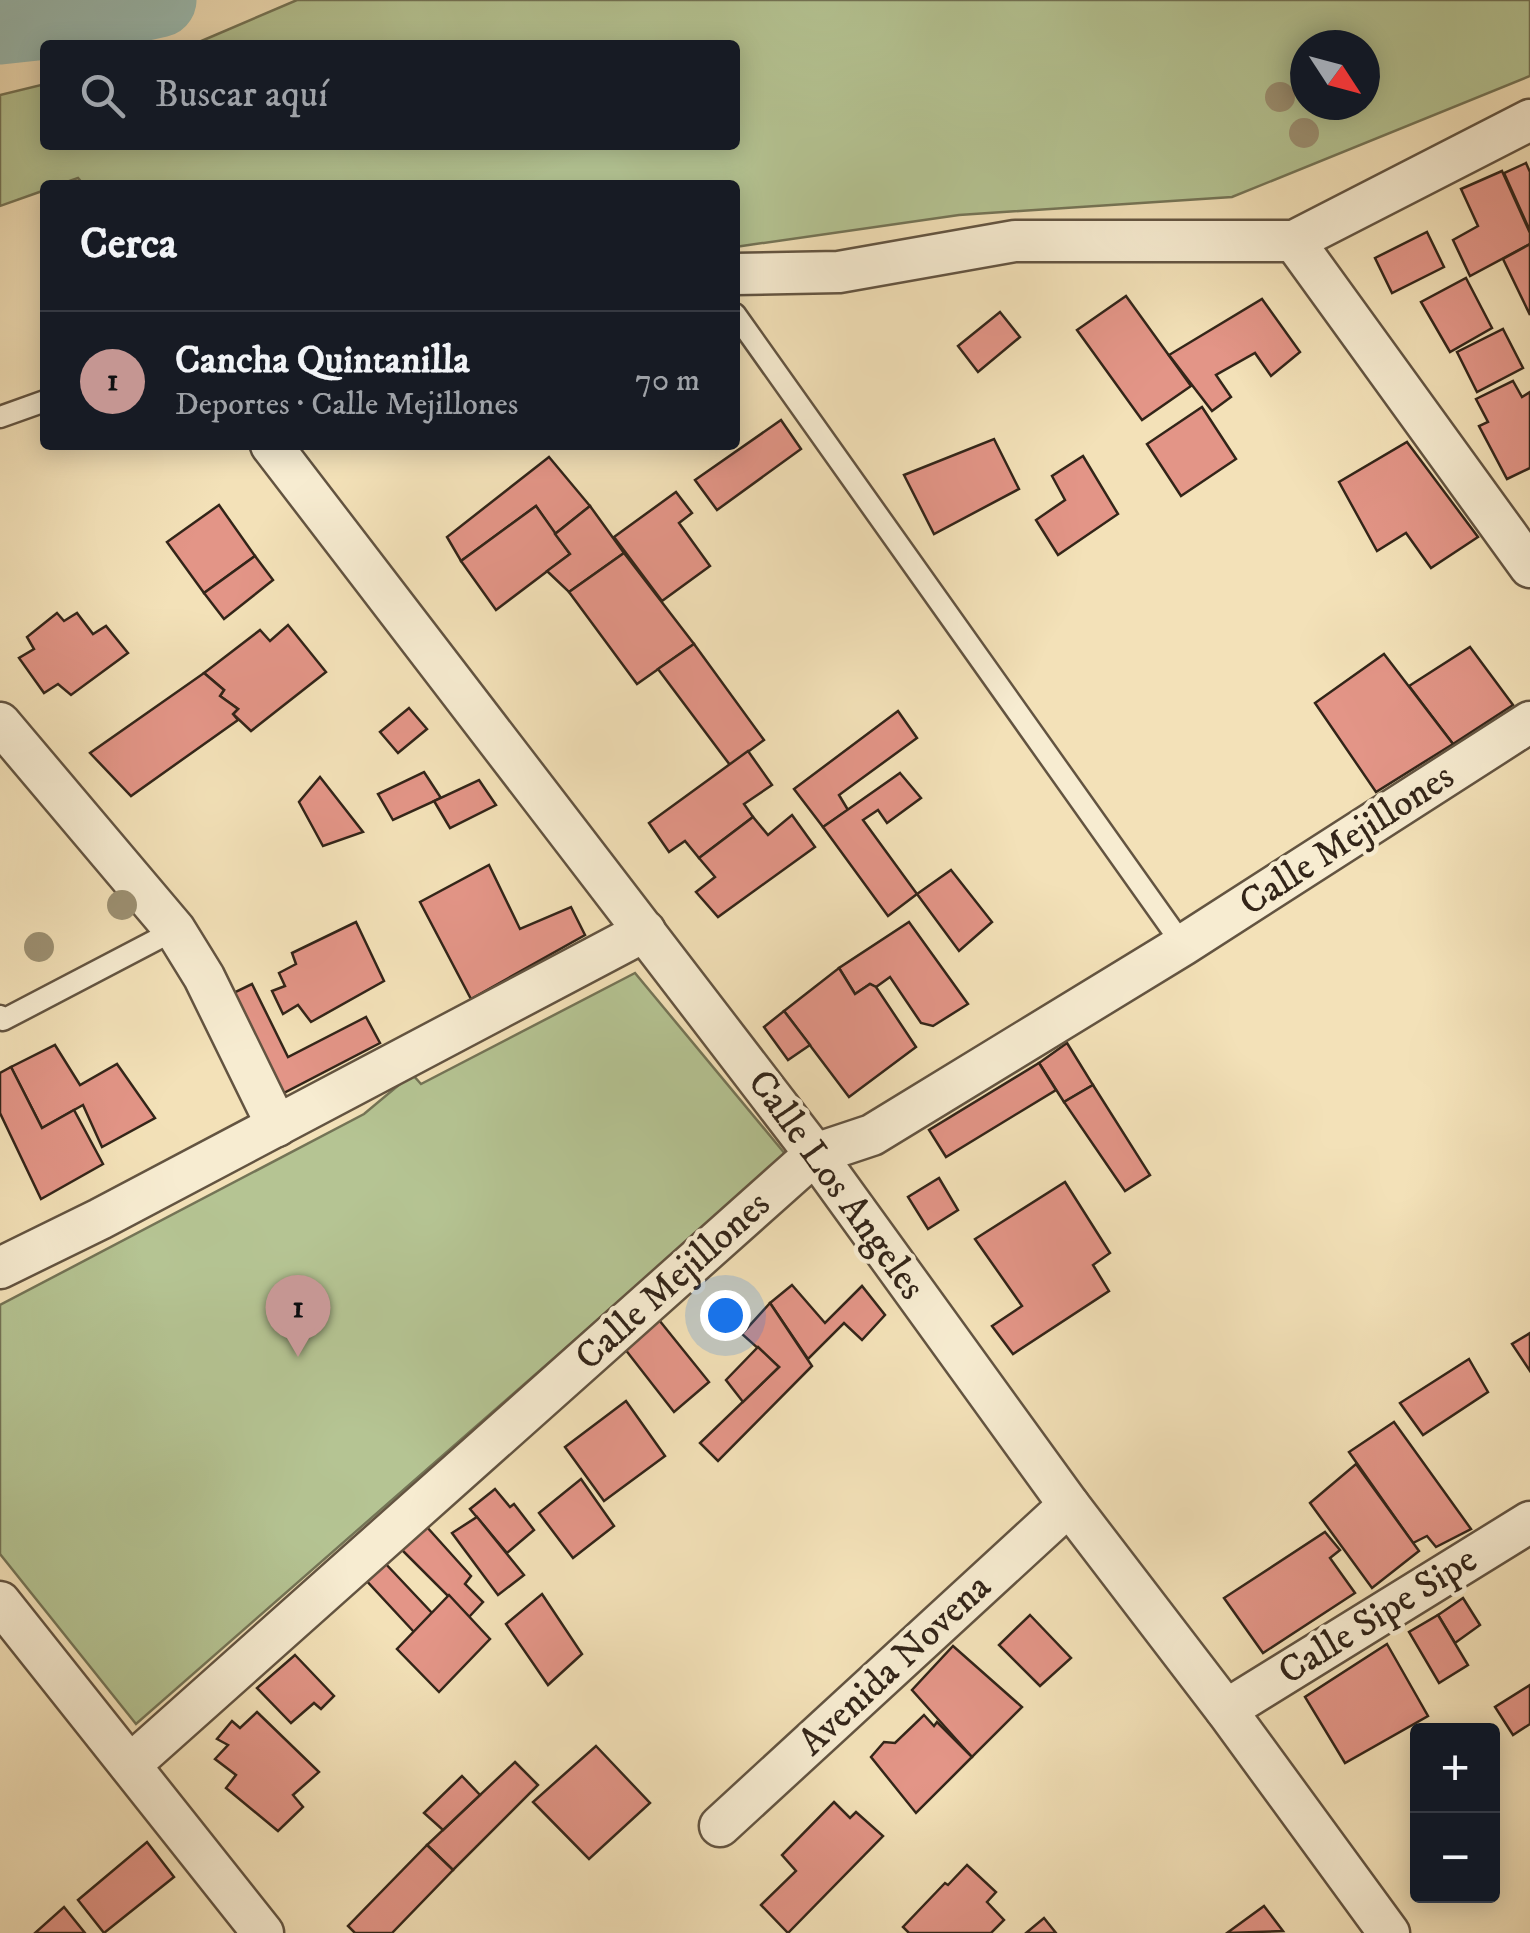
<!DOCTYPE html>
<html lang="es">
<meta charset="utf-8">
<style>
:root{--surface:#171b24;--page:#242831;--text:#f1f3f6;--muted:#9ea1a6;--line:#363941;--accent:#c59692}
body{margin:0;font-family:"IM FELL DW Pica",serif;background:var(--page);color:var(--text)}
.controls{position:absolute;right:30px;bottom:30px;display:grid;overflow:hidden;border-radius:10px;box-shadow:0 5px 25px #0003}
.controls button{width:90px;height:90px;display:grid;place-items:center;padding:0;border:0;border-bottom:2px solid var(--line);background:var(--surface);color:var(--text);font:50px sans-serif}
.compass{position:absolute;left:1290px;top:30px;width:90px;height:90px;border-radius:50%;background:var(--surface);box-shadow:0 5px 25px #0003;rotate:126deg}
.you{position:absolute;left:725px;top:1315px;width:35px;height:35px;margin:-25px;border:8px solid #fff;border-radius:50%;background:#1a73e8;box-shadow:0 0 0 15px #1a73e833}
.badge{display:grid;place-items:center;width:65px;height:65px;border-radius:50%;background:var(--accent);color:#111;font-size:32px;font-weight:700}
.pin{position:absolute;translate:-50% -82px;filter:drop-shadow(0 2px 5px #0008)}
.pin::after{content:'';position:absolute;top:52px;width:35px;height:30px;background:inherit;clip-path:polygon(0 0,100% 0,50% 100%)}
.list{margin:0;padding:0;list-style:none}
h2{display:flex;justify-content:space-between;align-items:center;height:130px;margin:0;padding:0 40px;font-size:42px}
h2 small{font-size:32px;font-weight:400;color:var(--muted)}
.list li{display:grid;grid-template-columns:65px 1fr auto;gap:30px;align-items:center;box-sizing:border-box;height:140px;padding:0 40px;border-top:2px solid var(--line)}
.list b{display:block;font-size:38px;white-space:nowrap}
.list p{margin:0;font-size:32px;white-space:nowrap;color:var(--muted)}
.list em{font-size:32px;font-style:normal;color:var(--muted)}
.icon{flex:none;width:55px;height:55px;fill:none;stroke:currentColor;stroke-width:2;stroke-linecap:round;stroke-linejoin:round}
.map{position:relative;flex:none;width:1530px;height:1933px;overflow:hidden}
.search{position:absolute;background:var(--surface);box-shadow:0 5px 25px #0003;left:40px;top:40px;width:700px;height:110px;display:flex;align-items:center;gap:25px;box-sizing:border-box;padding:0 35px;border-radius:10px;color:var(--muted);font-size:38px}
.panel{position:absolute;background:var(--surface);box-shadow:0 5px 25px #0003;left:40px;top:180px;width:700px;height:270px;border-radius:10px}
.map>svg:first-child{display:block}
.green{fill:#b5c493;stroke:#747456;stroke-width:2.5;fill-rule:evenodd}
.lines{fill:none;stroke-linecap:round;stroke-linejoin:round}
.river{stroke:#9bbdb3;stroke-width:75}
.building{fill:#e39587;stroke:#332519;stroke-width:2.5}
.lane-casing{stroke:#635441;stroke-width:25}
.street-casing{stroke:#635441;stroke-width:45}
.lane{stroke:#f7ecd1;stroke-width:20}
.street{stroke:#f7ecd1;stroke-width:40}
.tree{fill:#9c9072}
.labels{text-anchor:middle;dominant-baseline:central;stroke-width:9;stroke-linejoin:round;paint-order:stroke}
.street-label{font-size:38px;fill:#332519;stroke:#f7ecd1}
</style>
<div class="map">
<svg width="1530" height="1933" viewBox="0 0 1530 1933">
<rect width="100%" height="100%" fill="#f3e1b8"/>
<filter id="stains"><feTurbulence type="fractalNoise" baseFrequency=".002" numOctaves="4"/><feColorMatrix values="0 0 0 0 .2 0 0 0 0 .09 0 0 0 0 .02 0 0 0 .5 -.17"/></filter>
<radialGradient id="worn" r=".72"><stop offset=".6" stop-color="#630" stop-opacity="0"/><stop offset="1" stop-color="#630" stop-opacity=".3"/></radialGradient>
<g class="green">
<path d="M297 0H1530V76L1232 197 959 215 735 247V185H84L78 178 58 185H45V190L0 206V95L45 84V145H735V45H192ZM1305 45H1365V105H1305Z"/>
<polygon points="635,973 786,1155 136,1724 0,1554 0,1305 364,1114 412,1074 421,1084"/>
</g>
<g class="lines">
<polyline class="river" points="0,27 74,19 159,0"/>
</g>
<g class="building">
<polygon points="1526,163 1530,172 1530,231 1504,173"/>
<polygon points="1502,171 1530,233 1530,244 1470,276 1453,240 1478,226 1461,189"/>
<polygon points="1427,232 1444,267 1392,293 1375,258"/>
<polygon points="1530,244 1530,315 1503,259"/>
<polygon points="1466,278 1492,328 1450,352 1421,302"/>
<polygon points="1126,296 1191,386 1142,420 1077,330"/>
<polygon points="1262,299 1300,352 1271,376 1255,353 1216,375 1231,397 1212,411 1169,355"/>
<polygon points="1000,312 1020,337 978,372 958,346"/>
<polygon points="1503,329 1523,368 1477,392 1457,352"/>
<polygon points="1513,381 1522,397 1530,392 1530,468 1507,479 1479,426 1488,422 1476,399"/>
<polygon points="1202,407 1236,459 1181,496 1147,444"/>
<polygon points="781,420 801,449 717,510 695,480"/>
<polygon points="994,439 1019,489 934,534 904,475"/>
<polygon points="1407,442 1478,537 1431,568 1406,533 1377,551 1339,482"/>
<polygon points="1083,456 1118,514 1058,555 1036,520 1065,500 1052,476"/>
<polygon points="549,457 590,506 555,534 536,506 461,561 447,537"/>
<polygon points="676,492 692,513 679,523 710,566 662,601 614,537"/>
<polygon points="219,505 255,556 204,593 167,542"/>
<polygon points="536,506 570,554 496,610 461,561"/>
<polygon points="590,506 624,553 569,592 547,571 570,554 555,534"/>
<polygon points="624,553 694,644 637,684 569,592"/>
<polygon points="255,556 273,580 224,619 204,593"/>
<polygon points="57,613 64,621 77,613 93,634 106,626 128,653 71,695 58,684 44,693 19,658 34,649 27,637"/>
<polygon points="288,625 326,672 251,731 233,714 238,709 220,696 224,690 204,673 260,630 270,641"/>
<polygon points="694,644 764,740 730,765 658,669"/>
<polygon points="1470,647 1513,705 1453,744 1409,686"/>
<polygon points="1384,654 1453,744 1376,792 1315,703"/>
<polygon points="204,673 224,690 220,696 238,709 233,714 238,720 131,796 90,753"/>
<polygon points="409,708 427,729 398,753 380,732"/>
<polygon points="898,711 917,738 839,795 848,810 823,827 794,789"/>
<polygon points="748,751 772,785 744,804 753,817 699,858 685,841 669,852 649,823"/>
<polygon points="424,772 441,798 393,820 378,794"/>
<polygon points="900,773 921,798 887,823 878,810 863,820 917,894 888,916 823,827"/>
<polygon points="320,777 363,832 323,846 299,802"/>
<polygon points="479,780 496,805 450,828 434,801"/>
<polygon points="792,815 815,847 718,917 696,892 715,877 699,858 753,817 768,835"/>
<polygon points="489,865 520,929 571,907 585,935 471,999 420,902"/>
<polygon points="951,870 992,922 959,951 917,894"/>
<polygon points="356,922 384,981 311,1022 298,1005 283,1014 272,991 285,986 279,973 296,964 292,953"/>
<polygon points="909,922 968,1004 933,1026 921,1023 890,977 876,987 870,984 855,994 839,968"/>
<polygon points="839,968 855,994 870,984 876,987 916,1047 849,1097 784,1011"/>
<polygon points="252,984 288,1057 366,1017 380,1043 276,1097 225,997"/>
<polygon points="784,1011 810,1045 788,1060 764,1027"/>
<polygon points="1067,1043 1093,1085 1064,1102 1039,1063"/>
<polygon points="55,1045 80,1085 117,1064 155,1118 102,1147 83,1105 42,1128 11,1067"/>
<polygon points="1039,1063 1056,1090 946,1157 929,1130"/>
<polygon points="11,1067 42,1128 74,1110 103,1164 41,1199 0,1113 0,1073"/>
<polygon points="1093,1085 1150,1175 1125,1191 1064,1102"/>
<polygon points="939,1178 958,1210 928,1229 908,1197"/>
<polygon points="1065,1182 1110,1253 1093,1265 1109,1291 1013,1354 992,1326 1022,1306 975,1239"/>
<polygon points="792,1285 825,1323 862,1286 885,1315 862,1340 844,1323 808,1359 770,1303"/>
<polygon points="770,1303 812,1366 718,1461 700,1443 779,1367 742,1334"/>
<polygon points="655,1315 709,1382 674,1412 621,1344"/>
<polygon points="1530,1333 1530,1371 1512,1344"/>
<polygon points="758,1347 779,1367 743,1402 726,1380"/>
<polygon points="1469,1359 1488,1392 1423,1435 1400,1403"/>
<polygon points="626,1401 665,1456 604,1501 565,1447"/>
<polygon points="1394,1422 1471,1529 1436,1547 1427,1536 1413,1543 1349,1452"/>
<polygon points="1356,1464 1419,1551 1372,1588 1310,1503"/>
<polygon points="581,1479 614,1526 573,1558 539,1513"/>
<polygon points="495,1489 510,1507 514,1504 534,1530 507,1553 470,1509"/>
<polygon points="477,1517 524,1575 498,1595 452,1533"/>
<polygon points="426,1526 471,1576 465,1584 483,1602 469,1617 400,1548"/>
<polygon points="1325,1532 1340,1550 1330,1558 1355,1593 1263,1653 1224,1598"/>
<polygon points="383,1561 432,1613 414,1632 364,1578"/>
<polygon points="542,1594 582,1654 548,1685 506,1624"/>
<polygon points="449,1595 490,1639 439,1692 397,1649"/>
<polygon points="1463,1598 1480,1625 1455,1643 1438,1615"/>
<polygon points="1030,1615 1071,1658 1040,1686 999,1645"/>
<polygon points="1438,1615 1468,1665 1439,1683 1409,1632"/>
<polygon points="1387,1644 1428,1716 1345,1763 1305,1697"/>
<polygon points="953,1646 1022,1707 972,1757 912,1690"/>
<polygon points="295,1655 334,1696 321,1709 314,1703 291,1723 257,1688"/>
<polygon points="1530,1685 1530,1724 1513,1735 1495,1707"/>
<polygon points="257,1712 319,1772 293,1795 303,1807 278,1831 226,1788 236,1775 215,1759 228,1745 217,1739 232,1721 240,1728"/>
<polygon points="924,1715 934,1726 937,1722 972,1757 916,1813 871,1757 884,1742 895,1743"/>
<polygon points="596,1746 650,1803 589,1859 533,1802"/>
<polygon points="515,1762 538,1785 453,1870 427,1845"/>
<polygon points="462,1776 480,1795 443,1830 424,1813"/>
<polygon points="834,1802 850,1818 856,1812 883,1836 788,1933 761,1905 796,1871 782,1855"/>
<polygon points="147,1842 174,1877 104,1933 78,1900"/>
<polygon points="427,1845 453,1870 392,1933 355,1933 348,1926"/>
<polygon points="967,1865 996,1892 987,1902 1004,1920 991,1933 909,1933 903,1927 945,1883 948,1885"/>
<polygon points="1264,1906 1283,1931 1227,1933"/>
<polygon points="64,1907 85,1933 35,1933"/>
<polygon points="1044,1918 1056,1933 1026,1933"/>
</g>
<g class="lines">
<g class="lane-casing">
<g id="lane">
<polyline points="735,314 1183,945"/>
<polyline points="0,417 45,401"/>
<polyline points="0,1016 3,1020 175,930"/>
</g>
</g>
<g class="street-casing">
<g id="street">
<polyline points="1294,241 1530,567"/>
<polyline points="735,274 839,272 1015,241 1294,241 1530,120"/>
<polyline points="271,445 815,1154 1069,1505 1226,1710 1389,1933"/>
<polyline points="0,723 175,930 204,977 277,1126"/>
<polyline points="0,1268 100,1219 645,931"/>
<polyline points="0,1602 263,1933"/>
<polyline points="1226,1710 1530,1522"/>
<polyline points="130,1765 815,1154 872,1135 1183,945 1530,722"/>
<polyline points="720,1826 1069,1505"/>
</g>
</g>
<use href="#lane" class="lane"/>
<use href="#street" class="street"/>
</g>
<g class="tree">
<circle cx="1280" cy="97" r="15"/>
<circle cx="1304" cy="133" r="15"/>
<circle cx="122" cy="905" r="15"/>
<circle cx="39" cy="947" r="15"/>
</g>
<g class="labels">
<g class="street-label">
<text transform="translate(1347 840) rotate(-33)">Calle Mejillones</text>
<text transform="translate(836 1185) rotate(54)">Calle Los Angeles</text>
<text transform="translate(673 1281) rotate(-42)">Calle Mejillones</text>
<text transform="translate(1378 1616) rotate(-32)">Calle Sipe Sipe</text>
<text transform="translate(895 1665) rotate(-43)">Avenida Novena</text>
</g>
</g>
<rect width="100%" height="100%" filter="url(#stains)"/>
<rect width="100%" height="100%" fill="url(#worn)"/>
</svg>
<div class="controls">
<button>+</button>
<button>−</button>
</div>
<svg class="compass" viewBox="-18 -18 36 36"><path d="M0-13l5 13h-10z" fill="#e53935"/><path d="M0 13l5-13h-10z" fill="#9ea1a6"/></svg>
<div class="you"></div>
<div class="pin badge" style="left:298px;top:1357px">1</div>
<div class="search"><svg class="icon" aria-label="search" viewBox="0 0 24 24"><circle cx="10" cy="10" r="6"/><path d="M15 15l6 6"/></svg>Buscar aquí</div>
<section class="panel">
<h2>Cerca<small></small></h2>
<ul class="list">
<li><span class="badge">1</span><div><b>Cancha Quintanilla</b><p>Deportes · Calle Mejillones</p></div><em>70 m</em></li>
</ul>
</section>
</div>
